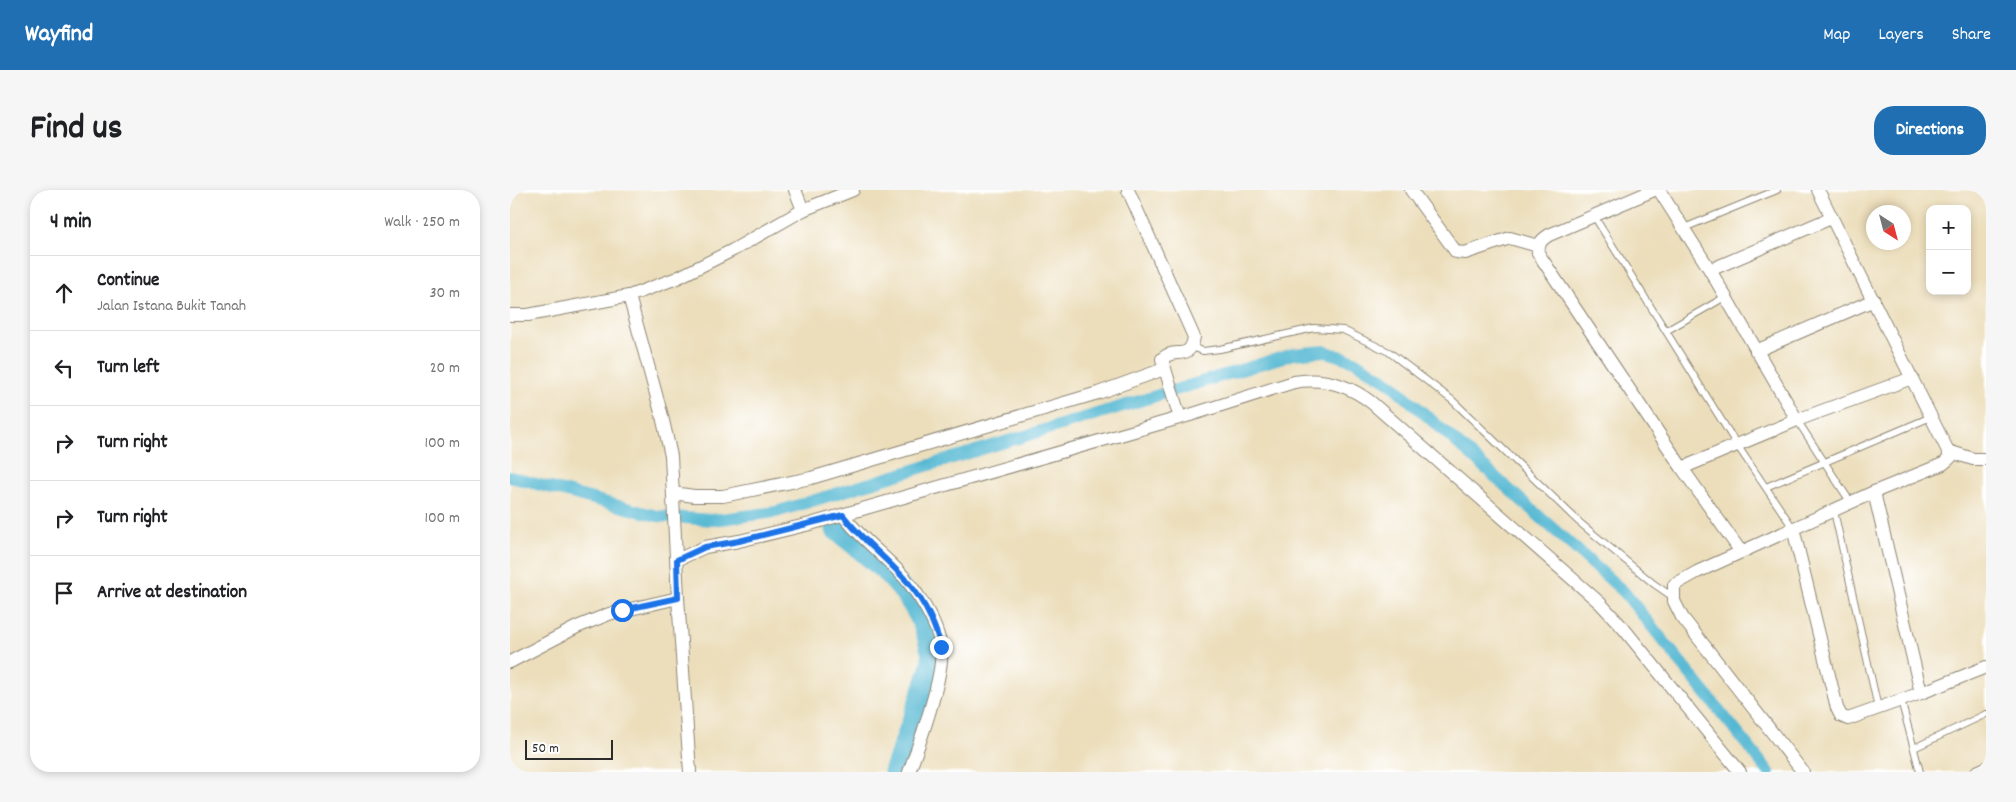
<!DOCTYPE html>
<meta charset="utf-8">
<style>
:root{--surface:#fff;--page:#f6f6f6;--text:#202124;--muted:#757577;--line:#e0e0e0;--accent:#1f6fb2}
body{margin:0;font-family:Dekko,sans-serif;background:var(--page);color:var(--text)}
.controls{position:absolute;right:15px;top:15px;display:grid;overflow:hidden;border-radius:10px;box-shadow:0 2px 8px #0003}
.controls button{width:45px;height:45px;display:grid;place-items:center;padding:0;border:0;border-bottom:1px solid var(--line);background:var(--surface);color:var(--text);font:25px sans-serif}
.compass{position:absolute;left:1356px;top:15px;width:45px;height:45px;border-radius:50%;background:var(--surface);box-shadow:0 2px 8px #0003;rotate:144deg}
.scale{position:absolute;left:15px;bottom:12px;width:88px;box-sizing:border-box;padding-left:5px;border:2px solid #2b2b2b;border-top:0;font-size:14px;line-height:18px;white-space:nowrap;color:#2b2b2b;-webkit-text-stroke:4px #fff;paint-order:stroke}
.stop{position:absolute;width:15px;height:15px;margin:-11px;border:4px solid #1a73e8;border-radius:50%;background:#fff}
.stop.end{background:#1a73e8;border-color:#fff;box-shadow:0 1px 5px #0008}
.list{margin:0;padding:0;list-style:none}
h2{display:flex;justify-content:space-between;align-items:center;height:65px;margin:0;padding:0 20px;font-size:21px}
h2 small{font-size:16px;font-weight:400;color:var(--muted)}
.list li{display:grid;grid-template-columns:32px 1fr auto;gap:15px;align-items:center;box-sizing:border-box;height:75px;padding:0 20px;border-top:1px solid var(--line)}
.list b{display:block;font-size:19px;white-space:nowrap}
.list p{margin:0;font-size:16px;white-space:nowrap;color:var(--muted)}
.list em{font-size:16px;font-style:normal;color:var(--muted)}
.icon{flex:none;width:28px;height:28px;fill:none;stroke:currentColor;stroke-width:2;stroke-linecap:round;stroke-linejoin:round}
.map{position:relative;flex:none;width:1476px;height:582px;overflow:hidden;border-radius:20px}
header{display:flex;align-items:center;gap:30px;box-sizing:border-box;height:70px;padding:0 25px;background:var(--accent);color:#fff}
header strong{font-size:24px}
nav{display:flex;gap:28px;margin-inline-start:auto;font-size:18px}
.intro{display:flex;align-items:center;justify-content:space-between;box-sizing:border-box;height:120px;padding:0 30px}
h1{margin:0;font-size:35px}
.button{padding:12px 22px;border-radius:20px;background:var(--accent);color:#fff;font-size:18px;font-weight:700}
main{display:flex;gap:30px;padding:0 30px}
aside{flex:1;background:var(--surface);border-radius:20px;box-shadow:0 2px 8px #0003}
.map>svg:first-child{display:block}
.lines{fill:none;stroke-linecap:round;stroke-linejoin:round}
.canal{stroke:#53b7d2;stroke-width:12}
.river{stroke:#53b7d2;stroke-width:21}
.service-casing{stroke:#8c8473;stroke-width:8}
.minor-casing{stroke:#8c8473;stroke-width:14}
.service{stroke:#fff;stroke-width:6}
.minor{stroke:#fff;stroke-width:12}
.route{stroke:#1a73e8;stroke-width:6}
</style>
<header>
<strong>Wayfind</strong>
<nav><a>Map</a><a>Layers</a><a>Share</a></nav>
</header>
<div class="intro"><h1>Find us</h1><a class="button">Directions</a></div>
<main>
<aside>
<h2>4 min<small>Walk · 250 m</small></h2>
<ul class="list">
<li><svg class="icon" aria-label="ahead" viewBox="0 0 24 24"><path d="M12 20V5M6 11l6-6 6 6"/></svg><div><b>Continue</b><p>Jalan Istana Bukit Tanah</p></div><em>30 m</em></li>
<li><svg class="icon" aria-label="left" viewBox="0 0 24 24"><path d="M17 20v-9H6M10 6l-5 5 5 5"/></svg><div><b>Turn left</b></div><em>20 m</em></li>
<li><svg class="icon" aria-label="right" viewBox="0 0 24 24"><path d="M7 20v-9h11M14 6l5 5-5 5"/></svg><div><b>Turn right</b></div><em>100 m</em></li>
<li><svg class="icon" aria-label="right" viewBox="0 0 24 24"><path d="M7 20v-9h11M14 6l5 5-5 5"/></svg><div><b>Turn right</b></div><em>100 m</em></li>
<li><svg class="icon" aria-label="arrive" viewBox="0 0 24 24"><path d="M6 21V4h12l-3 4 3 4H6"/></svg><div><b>Arrive at destination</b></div></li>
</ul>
</aside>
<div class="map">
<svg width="1476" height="582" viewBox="0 0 1476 582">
<rect width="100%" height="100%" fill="#fff"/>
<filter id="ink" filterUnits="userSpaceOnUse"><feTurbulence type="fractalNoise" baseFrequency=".02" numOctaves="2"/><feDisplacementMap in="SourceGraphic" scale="10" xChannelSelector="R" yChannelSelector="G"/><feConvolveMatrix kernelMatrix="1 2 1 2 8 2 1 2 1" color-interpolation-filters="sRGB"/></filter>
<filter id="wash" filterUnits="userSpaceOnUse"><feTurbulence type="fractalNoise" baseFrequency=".0096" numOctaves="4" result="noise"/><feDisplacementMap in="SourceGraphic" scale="20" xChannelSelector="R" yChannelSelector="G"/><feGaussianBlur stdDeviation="1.12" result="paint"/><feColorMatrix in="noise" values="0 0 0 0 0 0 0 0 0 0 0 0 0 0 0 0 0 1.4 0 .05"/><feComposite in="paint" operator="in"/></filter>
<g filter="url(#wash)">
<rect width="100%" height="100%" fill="#ecdebb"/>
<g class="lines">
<polyline class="canal" points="0,287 147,326 203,330 266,322 783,164 814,161 844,171 880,193 1114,402 1259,582"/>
<path class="river" d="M325 339C364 370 407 402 419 453 420 457 422 463 422 468 422 473 420 478 419 483L384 582"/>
</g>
</g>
<g filter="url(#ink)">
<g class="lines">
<g class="service-casing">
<g id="service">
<polyline points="1084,26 1227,255 1283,338"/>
<polyline points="1174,38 1267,0"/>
<polyline points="1156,141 1215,107"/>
<polyline points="682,157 693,161 710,159 804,138 833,140 879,162 942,210 1069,332 1144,394 1163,407"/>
<polyline points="1287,230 1341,313"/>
<polyline points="1256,297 1421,227"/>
<polyline points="1324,321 1368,518"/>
<polyline points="1391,510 1410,582"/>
<polyline points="1404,558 1476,524"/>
</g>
</g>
<g class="minor-casing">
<g id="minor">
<polyline points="285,0 293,20"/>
<path d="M618 0 684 147C680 173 664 156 652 169L670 228"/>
<polyline points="901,0 946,62 955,63 1000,48 1028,56"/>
<path d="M1144 0 1039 45C1031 50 1028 54 1028 63L1172 278 1231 362"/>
<polyline points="1149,0 1200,80 1287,230"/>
<polyline points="1200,80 1321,28"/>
<polyline points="0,125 18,125 119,106"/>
<polyline points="1246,161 1364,110"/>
<polyline points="1438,261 1463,269 1476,269"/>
<polyline points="1172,278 1287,230 1402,188"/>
<polyline points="1364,302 1411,503"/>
<polyline points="163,303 184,306 213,306 301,288 588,203 654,179"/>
<path d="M333 325C351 349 374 365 394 387 410 406 427 433 431 457 435 483 409 555 399 582"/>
<polyline points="1283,338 1327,518 1331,526 1338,529 1411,503 1476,477"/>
<path d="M167 370 195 357 229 351 300 334 680 225 784 192C814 187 839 195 862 213L1090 413 1114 439 1230 582"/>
<polyline points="0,472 67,437 99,424 168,408"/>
<polyline points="180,582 168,408 161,266 152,226 119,106 167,88 223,60 293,20 343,0"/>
<polyline points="1293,582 1172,427 1164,411 1164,395 1187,382 1364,302 1433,274 1440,268 1438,261 1308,0"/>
<polyline points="1467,582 1476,578"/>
</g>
</g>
<use href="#service" class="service"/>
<use href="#minor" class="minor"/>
</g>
</g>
<g class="lines" filter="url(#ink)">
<path class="route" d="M112 420 168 408 167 370 195 357 229 351 333 325C350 348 373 365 392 386 411 405 424 431 431 457"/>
</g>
</svg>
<div class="controls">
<button>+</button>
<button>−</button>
</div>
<svg class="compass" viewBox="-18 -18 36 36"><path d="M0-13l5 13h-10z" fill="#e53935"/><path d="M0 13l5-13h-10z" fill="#757577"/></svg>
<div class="scale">50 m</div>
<div class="stop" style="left:112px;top:420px"></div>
<div class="stop end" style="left:431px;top:457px"></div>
</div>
</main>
